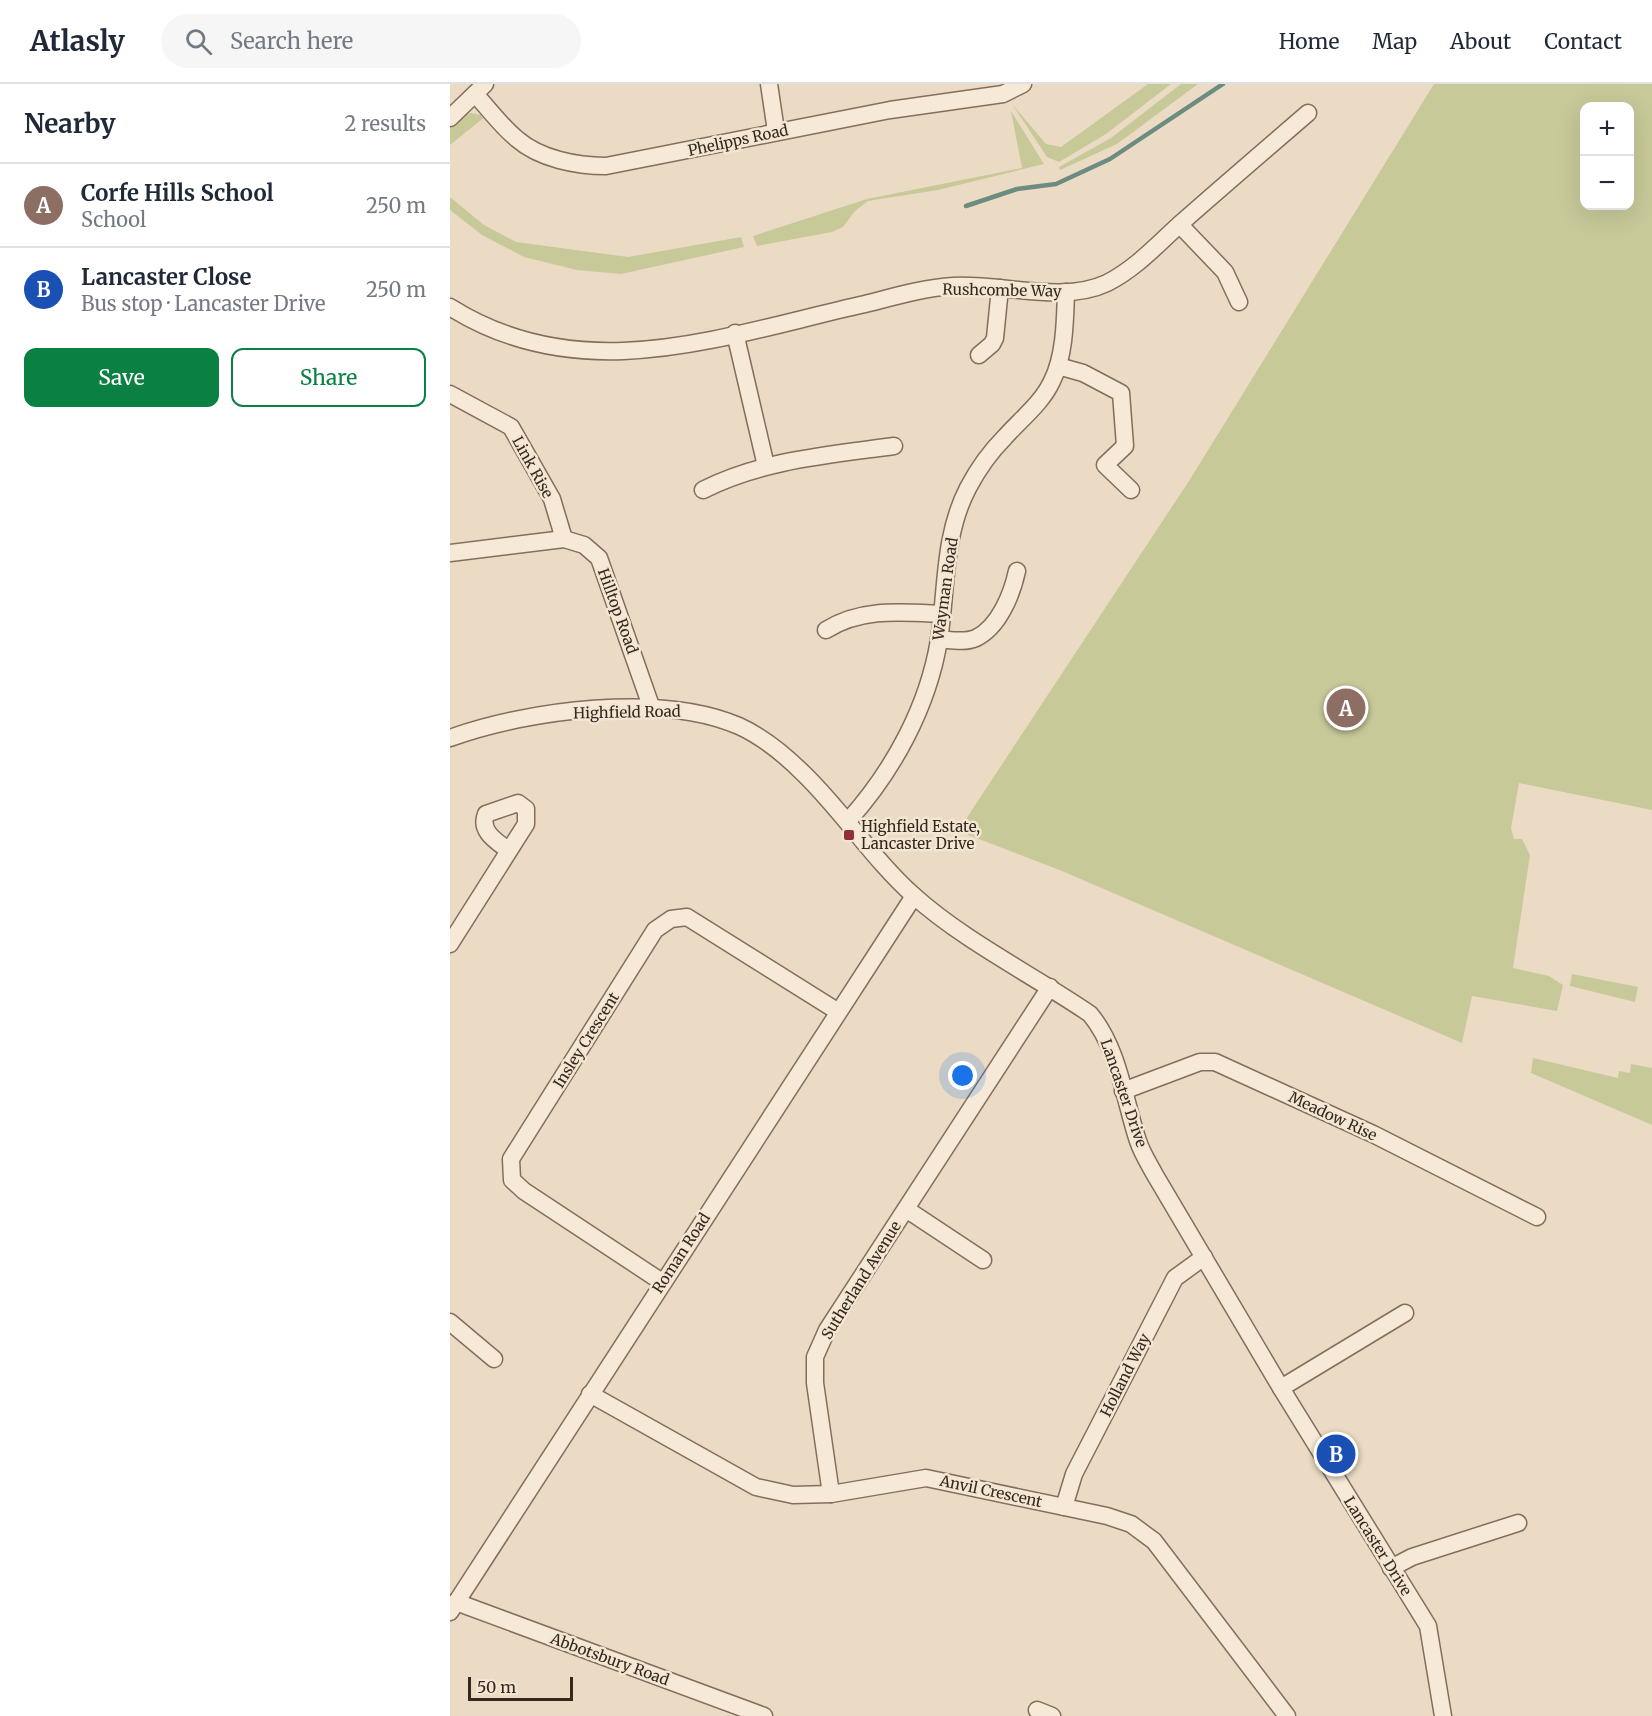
<!DOCTYPE html>
<meta charset="utf-8">
<style>
:root{--surface:#fff;--page:#f6f6f7;--text:#1f2937;--muted:#747a83;--line:#e0e1e3;--accent:#0b8043}
body{margin:0;font-family:Merriweather,serif;background:var(--page);color:var(--text)}
.controls{position:absolute;right:18px;top:18px;display:grid;overflow:hidden;border-radius:12px;box-shadow:0 6px 24px #0002}
.controls button{width:54px;height:54px;display:grid;place-items:center;padding:0;border:0;border-bottom:2px solid var(--line);background:var(--surface);color:var(--text);font:30px sans-serif}
.scale{position:absolute;left:18px;bottom:15px;width:105px;box-sizing:border-box;padding-left:6px;border:3px solid #36271f;border-top:0;font-size:16px;line-height:21px;white-space:nowrap;color:#36271f;-webkit-text-stroke:4px #f3e6d3;paint-order:stroke}
.you{position:absolute;left:513px;top:992px;width:21px;height:21px;margin:-15px;border:4px solid #fff;border-radius:50%;background:#1a73e8;box-shadow:0 0 0 9px #1a73e833}
.badge{display:grid;place-items:center;width:39px;height:39px;border-radius:50%;background:var(--accent);color:#fff;font-size:20px;font-weight:700}
.pin{position:absolute;translate:-50% -50%;border:3px solid #fff;box-shadow:0 2px 6px #0006}
.list{margin:0;padding:0;list-style:none}
h2{display:flex;justify-content:space-between;align-items:center;height:78px;margin:0;padding:0 24px;font-size:26px}
h2 small{font-size:20px;font-weight:400;color:var(--muted)}
.list li{display:grid;grid-template-columns:39px 1fr auto;gap:18px;align-items:center;box-sizing:border-box;height:84px;padding:0 24px;border-top:2px solid var(--line)}
.list b{display:block;font-size:22px;white-space:nowrap}
.list p{margin:0;font-size:20px;white-space:nowrap;color:var(--muted)}
.list em{font-size:20px;font-style:normal;color:var(--muted)}
.actions{display:flex;gap:12px;padding:18px 24px}
.actions a{flex:1;padding:14px 0;border:2px solid var(--accent);border-radius:12px;text-align:center;font-size:21px;color:var(--accent)}
.actions .main{background:var(--accent);color:#fff}
.icon{flex:none;width:33px;height:33px;fill:none;stroke:currentColor;stroke-width:2;stroke-linecap:round;stroke-linejoin:round}
.map{position:relative;flex:none;width:1202px;height:1632px;overflow:hidden}
header{display:flex;align-items:center;gap:36px;box-sizing:border-box;height:84px;padding:0 30px;background:var(--surface);border-bottom:2px solid var(--line)}
header strong{font-size:28px}
nav{display:flex;gap:33px;margin-inline-start:auto;font-size:21px}
.search{width:420px;height:54px;background:var(--page);display:flex;align-items:center;gap:15px;box-sizing:border-box;padding:0 21px;border-radius:33px;color:var(--muted);font-size:22px}
main{display:flex}
aside{flex:1;background:var(--surface)}
.map>svg:first-child{display:block}
.green{fill:#c8c999;fill-rule:evenodd}
.lines{fill:none;stroke-linecap:round;stroke-linejoin:round}
.stream{stroke:#6d8c81;stroke-width:4.5}
.minor-casing{stroke:#856d5c;stroke-width:19}
.minor{stroke:#f6e9d7;stroke-width:16}
.poi-dot{fill:#90303b;stroke:#f3e6d3;stroke-width:2}
.labels{text-anchor:middle;dominant-baseline:central;stroke-width:5;stroke-linejoin:round;paint-order:stroke}
.street-label{font-size:15px;fill:#36271f;stroke:#f3e6d3}
.poi-label{font-size:15px;fill:#36271f;stroke:#f3e6d3;text-anchor:start}
</style>
<header>
<strong>Atlasly</strong>
<div class="search"><svg class="icon" aria-label="search" viewBox="0 0 24 24"><circle cx="10" cy="10" r="6"/><path d="M15 15l6 6"/></svg>Search here</div>
<nav><a>Home</a><a>Map</a><a>About</a><a>Contact</a></nav>
</header>
<main>
<aside>
<h2>Nearby<small>2 results</small></h2>
<ul class="list">
<li><span class="badge" style="background:#8d6e63">A</span><div><b>Corfe Hills School</b><p>School</p></div><em>250 m</em></li>
<li><span class="badge" style="background:#1a4fb4">B</span><div><b>Lancaster Close</b><p>Bus stop · Lancaster Drive</p></div><em>250 m</em></li>
</ul>
<div class="actions"><a class="main">Save</a><a>Share</a></div>
</aside>
<div class="map">
<svg width="1202" height="1632" viewBox="0 0 1202 1632">
<rect width="100%" height="100%" fill="#ebdbc4"/>
<g class="green">
<polygon points="698,0 721,0 656,50 609,78 597,73 562,20 596,60 611,63"/>
<polygon points="731,0 748,0 667,60 610,86 609,83 661,54"/>
<path d="M984 0H1202V726L1069 699 1061 744 1064 755H1072L1080 771 1063 884 1099 892 1113 901 1107 927 1022 912 1012 959 612 787 508 747 739 397ZM1134 22H1180V122H1134Z"/>
<polygon points="561,27 594,80 488,106 418,117 405,127 393,143 382,148 307,162 303,152 417,115 572,84"/>
<polygon points="21,29 36,32 0,61 0,43 15,30"/>
<polygon points="0,113 34,141 66,158 178,173 291,153 294,163 171,190 127,186 74,173 32,151 0,126"/>
<polygon points="1122,890 1188,903 1185,918 1120,902"/>
<polygon points="1083,974 1168,994 1169,987 1180,989 1181,980 1202,984 1202,1041 1081,989"/>
</g>
<g class="lines">
<polyline class="stream" points="516,122 567,105 606,100 660,75 773,0"/>
<g class="minor-casing">
<g id="minor">
<polyline points="319,0 326,47"/>
<path d="M25 10C39 25 51 42 67 55 90 75 127 82 156 82L440 26 553 10 573 0"/>
<polyline points="0,34 35,0"/>
<polyline points="730,141 775,188 789,218"/>
<path d="M0 223C133 307 275 251 415 220 443 213 473 204 503 202 550 199 613 220 657 199 685 185 707 161 730 140 772 103 815 66 858 29"/>
<polyline points="285,249 316,382"/>
<polyline points="529,271 542,260 545,254 550,204"/>
<polyline points="608,282 633,289 671,309 675,362 655,381 681,406"/>
<polyline points="0,310 61,343 102,415 114,455"/>
<path d="M253 406C312 376 379 371 444 362"/>
<polyline points="0,469 114,455 134,461 149,474 202,625"/>
<path d="M376 546C411 524 450 528 491 530"/>
<path d="M489 555C501 556 515 559 526 554 549 543 562 510 567 487"/>
<path d="M0 654C78 626 211 608 289 642 313 653 335 671 354 690 393 728 423 775 463 811 514 857 583 891 640 930 669 965 674 1015 688 1057 692 1069 699 1080 705 1091L831 1304 978 1542 993 1632"/>
<path d="M398 737C443 687 478 623 489 556 497 504 493 452 518 404 528 385 540 368 555 353 571 335 592 319 602 297 615 271 615 236 616 208"/>
<path d="M0 860 76 740V725L68 719 36 730C29 747 46 757 58 766"/>
<polyline points="673,1007 750,978 765,978 923,1050 1087,1133"/>
<polyline points="456,1125 533,1176"/>
<polyline points="212,1198 74,1107 62,1096 61,1075 205,846 221,835 237,833 387,927"/>
<polyline points="0,1238 44,1275"/>
<polyline points="831,1304 955,1229"/>
<polyline points="140,1310 306,1403 343,1411 381,1410 476,1394 657,1432 681,1440 704,1457 837,1632"/>
<polyline points="381,1410 365,1299 365,1273 377,1246 600,903"/>
<polyline points="614,1423 624,1390 725,1194 754,1173"/>
<polyline points="941,1484 962,1473 1068,1439"/>
<polyline points="6,1518 314,1632"/>
<polyline points="0,1528 464,812"/>
<polyline points="587,1626 602,1632"/>
</g>
</g>
<use href="#minor" class="minor"/>
</g>
<rect class="poi-dot" x="393" y="745" width="12" height="12" rx="3"/>
<g class="labels">
<g class="street-label">
<text transform="translate(288 56) rotate(-12)">Phelipps Road</text>
<text transform="translate(552 206) rotate(1)">Rushcombe Way</text>
<text transform="translate(83 383) rotate(61)">Link Rise</text>
<text transform="translate(495 505) rotate(-82)">Wayman Road</text>
<text transform="translate(168 527) rotate(70)">Hilltop Road</text>
<text transform="translate(177 628) rotate(-1)">Highfield Road</text>
<text transform="translate(136 956) rotate(-58)">Insley Crescent</text>
<text transform="translate(674 1009) rotate(71)">Lancaster Drive</text>
<text transform="translate(883 1032) rotate(25)">Meadow Rise</text>
<text transform="translate(231 1169) rotate(-57)">Roman Road</text>
<text transform="translate(411 1196) rotate(-58)">Sutherland Avenue</text>
<text transform="translate(675 1291) rotate(-63)">Holland Way</text>
<text transform="translate(541 1407) rotate(12)">Anvil Crescent</text>
<text transform="translate(928 1462) rotate(58)">Lancaster Drive</text>
<text transform="translate(160 1575) rotate(20)">Abbotsbury Road</text>
</g>
<g class="poi-label">
<text x="411" y="742">Highfield Estate,<tspan x="411" dy="17">Lancaster Drive</tspan></text>
</g>
</g>
</svg>
<div class="controls">
<button>+</button>
<button>−</button>
</div>
<div class="scale">50 m</div>
<div class="you"></div>
<div class="pin badge" style="left:896px;top:624px;background:#8d6e63">A</div>
<div class="pin badge" style="left:886px;top:1370px;background:#1a4fb4">B</div>
</div>
</main>
